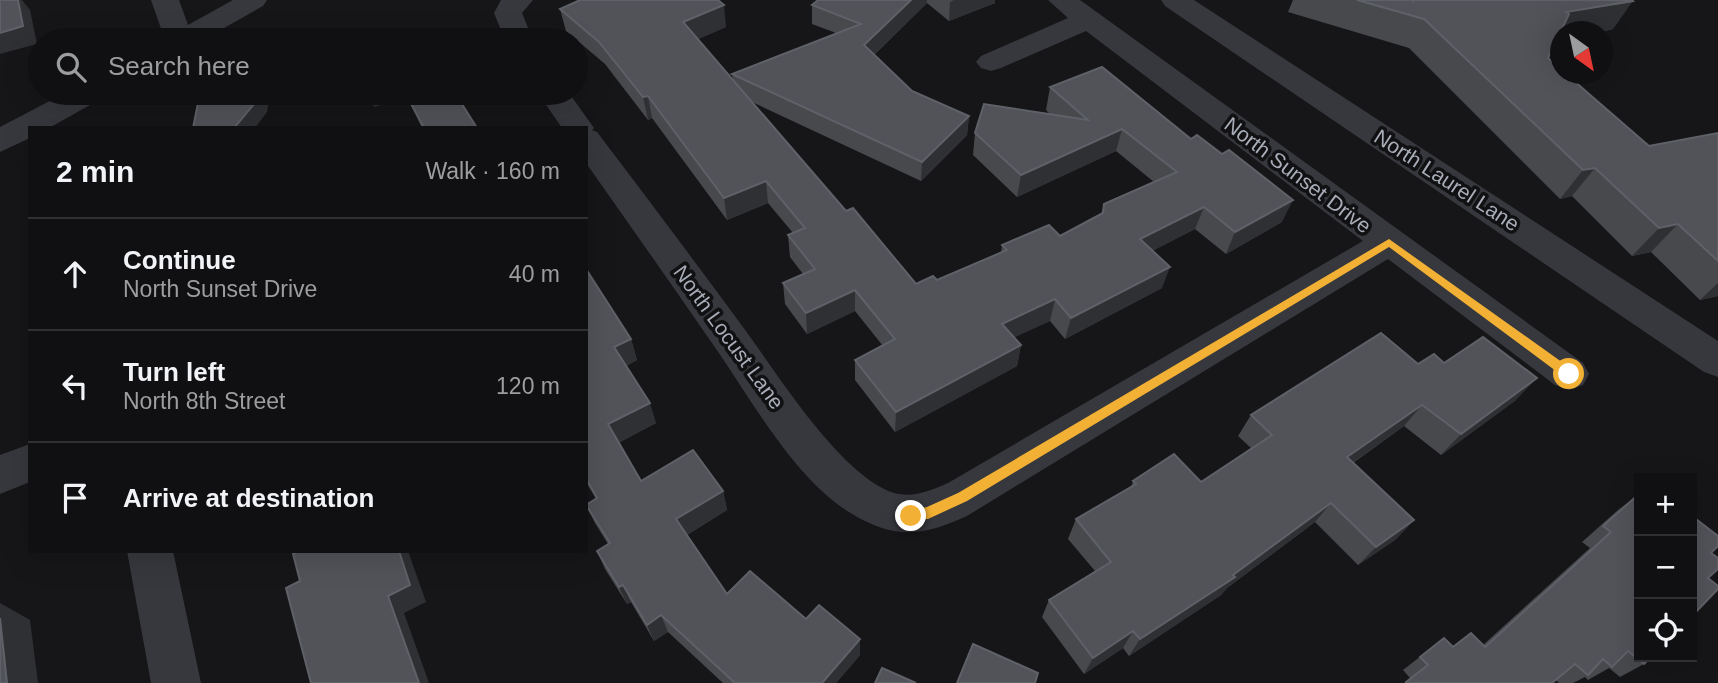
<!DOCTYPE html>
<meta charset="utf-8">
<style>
:root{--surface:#101012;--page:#1e1e20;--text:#f1f3f6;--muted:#9c9d9f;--line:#303032}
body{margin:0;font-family:Helvetica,sans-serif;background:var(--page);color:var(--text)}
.controls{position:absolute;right:21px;bottom:21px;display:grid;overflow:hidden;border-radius:0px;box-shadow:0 7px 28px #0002}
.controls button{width:63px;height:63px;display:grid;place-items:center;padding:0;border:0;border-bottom:2px solid var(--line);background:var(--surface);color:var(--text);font:35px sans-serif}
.compass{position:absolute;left:1550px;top:21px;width:63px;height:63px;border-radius:50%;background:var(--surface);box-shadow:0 7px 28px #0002;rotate:147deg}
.stop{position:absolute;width:21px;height:21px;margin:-16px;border:5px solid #f2b134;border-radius:50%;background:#fff}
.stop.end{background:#f2b134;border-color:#fff;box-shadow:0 2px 7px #0008}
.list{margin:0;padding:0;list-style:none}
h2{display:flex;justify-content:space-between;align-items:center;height:91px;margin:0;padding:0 28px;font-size:30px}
h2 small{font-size:23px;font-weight:400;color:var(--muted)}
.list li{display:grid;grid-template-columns:46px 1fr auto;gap:21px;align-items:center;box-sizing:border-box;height:112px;padding:0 28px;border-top:2px solid var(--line)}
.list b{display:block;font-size:26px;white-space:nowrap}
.list p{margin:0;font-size:23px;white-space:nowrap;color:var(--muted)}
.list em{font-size:23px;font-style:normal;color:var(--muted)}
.icon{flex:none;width:38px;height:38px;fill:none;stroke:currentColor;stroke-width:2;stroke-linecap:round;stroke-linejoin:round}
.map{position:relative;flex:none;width:1718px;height:683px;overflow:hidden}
.search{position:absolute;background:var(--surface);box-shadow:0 7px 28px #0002;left:28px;top:28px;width:560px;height:77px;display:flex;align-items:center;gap:18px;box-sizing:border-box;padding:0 24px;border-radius:38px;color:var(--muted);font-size:26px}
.panel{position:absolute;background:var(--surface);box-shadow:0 7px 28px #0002;left:28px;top:126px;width:560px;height:427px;border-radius:0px}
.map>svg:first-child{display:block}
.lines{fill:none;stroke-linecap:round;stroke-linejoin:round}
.minor{fill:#37383d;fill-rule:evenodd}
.wall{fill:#47494d}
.shaded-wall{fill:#2f3033}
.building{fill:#525359;stroke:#5f6168;stroke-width:2}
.route{fill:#f2b134}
.labels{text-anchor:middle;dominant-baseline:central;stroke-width:7;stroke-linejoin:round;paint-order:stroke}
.street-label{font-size:21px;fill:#a8adb8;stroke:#111113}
</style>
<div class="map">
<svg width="1718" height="683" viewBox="0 0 1718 683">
<rect width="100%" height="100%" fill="#161618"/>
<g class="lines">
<g class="minor">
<polygon points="151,0 179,0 188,25 233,0 267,0 263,6 203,40 165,40"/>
<polygon points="501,0 533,0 522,13 533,40 505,40 494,13"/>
<path d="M1048 0H1080L1583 363 1589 374 1583 385 1569 390 1555 385 1388 259 967 516C927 534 901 540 861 519 798 487 754 403 714 346 672 285 629 224 586 163V128H562L538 93H569L594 128 592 130 597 132C645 195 693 259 740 323 776 371 836 470 891 492 911 499 930 491 948 483L1363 241 1086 31 1001 68 991 71 981 68 976 62 981 56 1068 18Z"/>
<polygon points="1161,0 1194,0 1718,341 1718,377 1704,372 1165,6"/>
<polygon points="65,93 103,93 99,100 49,128 30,128 30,138 0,152 0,127"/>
<polygon points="30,444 30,482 0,494 0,455"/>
<polygon points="127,551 173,551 201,683 151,683"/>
</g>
</g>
<g class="wall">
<polygon points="818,0 995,0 995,3 949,21 927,3 874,55 912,91 969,116 967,135 921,181 752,102 846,211 916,284 937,280 1001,253 1002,245 1060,236 1101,214 1104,204 1154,182 1116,151 1017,197 973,155 975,133 1051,115 1046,110 1050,87 1282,222 1226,254 1195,229 1152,251 1162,288 1065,339 1050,321 1014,337 1021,345 1017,366 895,432 855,380 855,360 883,346 855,311 807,334 785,304 783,283 803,274 790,257 788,235 793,233 768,203 727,220 652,118 648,120 605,64 566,31 560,9 726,27 698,39 733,80 732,74 836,33 812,24 812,5"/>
<polygon points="1293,0 1632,0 1613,29 1601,32 1560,32 1560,39 1557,39 1548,58 1649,146 1718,133 1718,296 1700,300 1651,252 1632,256 1572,196 1560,199 1409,48 1288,12"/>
<polygon points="409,100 477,128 422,128"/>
<polygon points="586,269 631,339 637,360 626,366 656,423 618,443 641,481 723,491 727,510 687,535 727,594 806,619 860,639 860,655 836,683 723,683 668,632 654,641 631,602 627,604 605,569 597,551 608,544 595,523 586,505 596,499 586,482"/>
<polygon points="1444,363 1516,400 1441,455 1404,426 1353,463 1414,520 1395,540 1358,565 1315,522 1227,588 1221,595 1129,656 1123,648 1084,674 1042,617 1049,600 1095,571 1068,539 1076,519 1131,487 1133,481 1201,482 1251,448 1238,436 1251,415 1418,364"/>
<polygon points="1639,494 1644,664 1620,677 1609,668 1588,680 1585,677 1573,683 1559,683 1556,680 1552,683 1404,683 1410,678 1403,670 1444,638 1453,646 1471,633 1483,645 1590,548 1582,542 1618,510"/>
</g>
<g class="shaded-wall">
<polygon points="18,0 22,0 30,10 37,44 0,54 0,33"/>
<polygon points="911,0 927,0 927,3 864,64 864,45"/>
<polygon points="954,0 995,0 995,3 949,21 950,2"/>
<polygon points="1633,1 1613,29 1601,32 1560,32 1560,39 1548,41 1566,12"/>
<polygon points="724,5 726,27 687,44 683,22"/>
<polygon points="259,93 270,93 267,112 255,128 234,128"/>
<polygon points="364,93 409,93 410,97 374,107 372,102 369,103"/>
<polygon points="648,96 652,118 648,120 643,97"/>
<polygon points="969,116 967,135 921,181 922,162"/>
<polygon points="1122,129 1116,151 1017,197 1021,175"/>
<polygon points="1595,168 1572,196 1560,199 1583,170"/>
<polygon points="766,181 768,203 727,220 724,198"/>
<polygon points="1293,200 1282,222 1226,254 1235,232"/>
<polygon points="1204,207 1195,229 1132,261 1140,239"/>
<polygon points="1678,224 1651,252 1632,256 1659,228"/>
<polygon points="1170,267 1162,288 1065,339 1071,318"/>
<polygon points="1718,283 1718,296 1700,300"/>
<polygon points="855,290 855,311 807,334 806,313"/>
<polygon points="1055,299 1050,321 998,345 1002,324"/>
<polygon points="631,339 637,360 621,368 614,347"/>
<polygon points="1021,345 1017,366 895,432 896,412"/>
<polygon points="1537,378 1516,400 1441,455 1461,434"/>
<polygon points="650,403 656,423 615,444 608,424"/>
<polygon points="1422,405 1404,426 1331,478 1347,457"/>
<polygon points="723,491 727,510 682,538 676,519"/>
<polygon points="1331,503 1315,522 1227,588 1221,595 1129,656 1140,639 1233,575"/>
<polygon points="1414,520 1395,540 1358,565 1376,547"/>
<polygon points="399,551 408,551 426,602 404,613 429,683 419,683 388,596"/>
<polygon points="623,585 631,602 627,604 619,587"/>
<polygon points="0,603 30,620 38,683 7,683 0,618"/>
<polygon points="661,615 668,632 654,641 647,625"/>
<polygon points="1133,631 1123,648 1084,674 1093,658"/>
<polygon points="860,639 860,655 836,683 822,683"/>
</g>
<g class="building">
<polygon points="0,0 18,0 23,26 0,33"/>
<polygon points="580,0 718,0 724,5 683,22 846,211 853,208 916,284 933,276 937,280 1007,250 1002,245 1049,225 1060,236 1103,213 1104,204 1177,172 1122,129 1021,175 975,133 984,104 1088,120 1050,87 1102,67 1191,139 1197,135 1222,154 1229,150 1293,200 1235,232 1204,207 1140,239 1170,267 1071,318 1055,299 1002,324 1021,345 896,412 855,360 895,339 855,290 806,313 783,283 815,269 788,235 805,228 766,181 724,198 648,96 643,97 599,42 560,9"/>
<polygon points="818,0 911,0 864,45 912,91 969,116 922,162 732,74 861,24 812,5"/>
<polygon points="1357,0 1412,0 1413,1 1413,0 1632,0 1633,1 1566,12 1569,14 1548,58 1560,68 1560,74 1566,74 1649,146 1718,133 1718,261 1678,224 1659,228 1595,168 1583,170 1424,19"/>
<polygon points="200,93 259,93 259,98 234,128 193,128"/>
<polygon points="431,93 455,93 477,128 424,128 409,100"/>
<polygon points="586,269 631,339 614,347 650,403 608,424 641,481 693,450 723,491 676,519 727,594 750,571 806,619 819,605 860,639 822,683 735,683 661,615 647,625 623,585 619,587 597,551 610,543 586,505 597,498 586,478"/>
<polygon points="1381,333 1418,364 1434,354 1444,363 1483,337 1537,378 1461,434 1422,405 1347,457 1414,520 1376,547 1331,503 1233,575 1235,577 1140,639 1133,631 1093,658 1049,600 1111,562 1076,519 1136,484 1133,481 1174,454 1201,482 1272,435 1251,415"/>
<polygon points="1639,494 1639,657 1651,657 1644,664 1628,651 1612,667 1603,659 1588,675 1575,664 1552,683 1407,683 1406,682 1428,665 1420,657 1444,638 1453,647 1471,633 1485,647 1611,532 1603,526"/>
<polygon points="1692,516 1718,536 1718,546 1711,553 1718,558 1718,569 1708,578 1718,586 1718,589 1692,616"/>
<polygon points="298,551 399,551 410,585 388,596 419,683 311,683 286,588 300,581 293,554"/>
<polygon points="0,618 7,683 0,683"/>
<polygon points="973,644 1038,673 1035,683 957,683"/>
<polygon points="882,668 916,683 875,683"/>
</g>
<polygon class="route" points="1389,239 1573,370 1573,377 1564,377 1389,247 967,501 928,519 906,520 906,512 927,507 958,493"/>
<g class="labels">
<g class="street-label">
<text transform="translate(1298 175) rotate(37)">North Sunset Drive</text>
<text transform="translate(1447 180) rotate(33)">North Laurel Lane</text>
<text transform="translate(729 337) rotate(54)">North Locust Lane</text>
</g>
</g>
</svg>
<div class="controls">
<button>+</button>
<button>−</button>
<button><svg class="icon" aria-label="locate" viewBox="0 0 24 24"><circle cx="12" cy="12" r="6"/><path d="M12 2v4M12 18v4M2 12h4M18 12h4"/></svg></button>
</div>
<svg class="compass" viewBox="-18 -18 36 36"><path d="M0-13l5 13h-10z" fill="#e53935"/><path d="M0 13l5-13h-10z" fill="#9c9d9f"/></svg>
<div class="stop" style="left:1569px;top:374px"></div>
<div class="stop end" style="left:911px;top:516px"></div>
<div class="search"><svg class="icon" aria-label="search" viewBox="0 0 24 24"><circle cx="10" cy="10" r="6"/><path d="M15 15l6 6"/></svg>Search here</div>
<section class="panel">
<h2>2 min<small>Walk · 160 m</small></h2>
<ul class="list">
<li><svg class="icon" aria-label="ahead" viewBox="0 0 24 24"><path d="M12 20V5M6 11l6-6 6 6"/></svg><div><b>Continue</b><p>North Sunset Drive</p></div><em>40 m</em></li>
<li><svg class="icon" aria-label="left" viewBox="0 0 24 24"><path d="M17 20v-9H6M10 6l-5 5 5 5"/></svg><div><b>Turn left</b><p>North 8th Street</p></div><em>120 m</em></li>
<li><svg class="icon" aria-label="arrive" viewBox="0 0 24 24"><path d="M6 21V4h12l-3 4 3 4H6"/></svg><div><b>Arrive at destination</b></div></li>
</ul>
</section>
</div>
